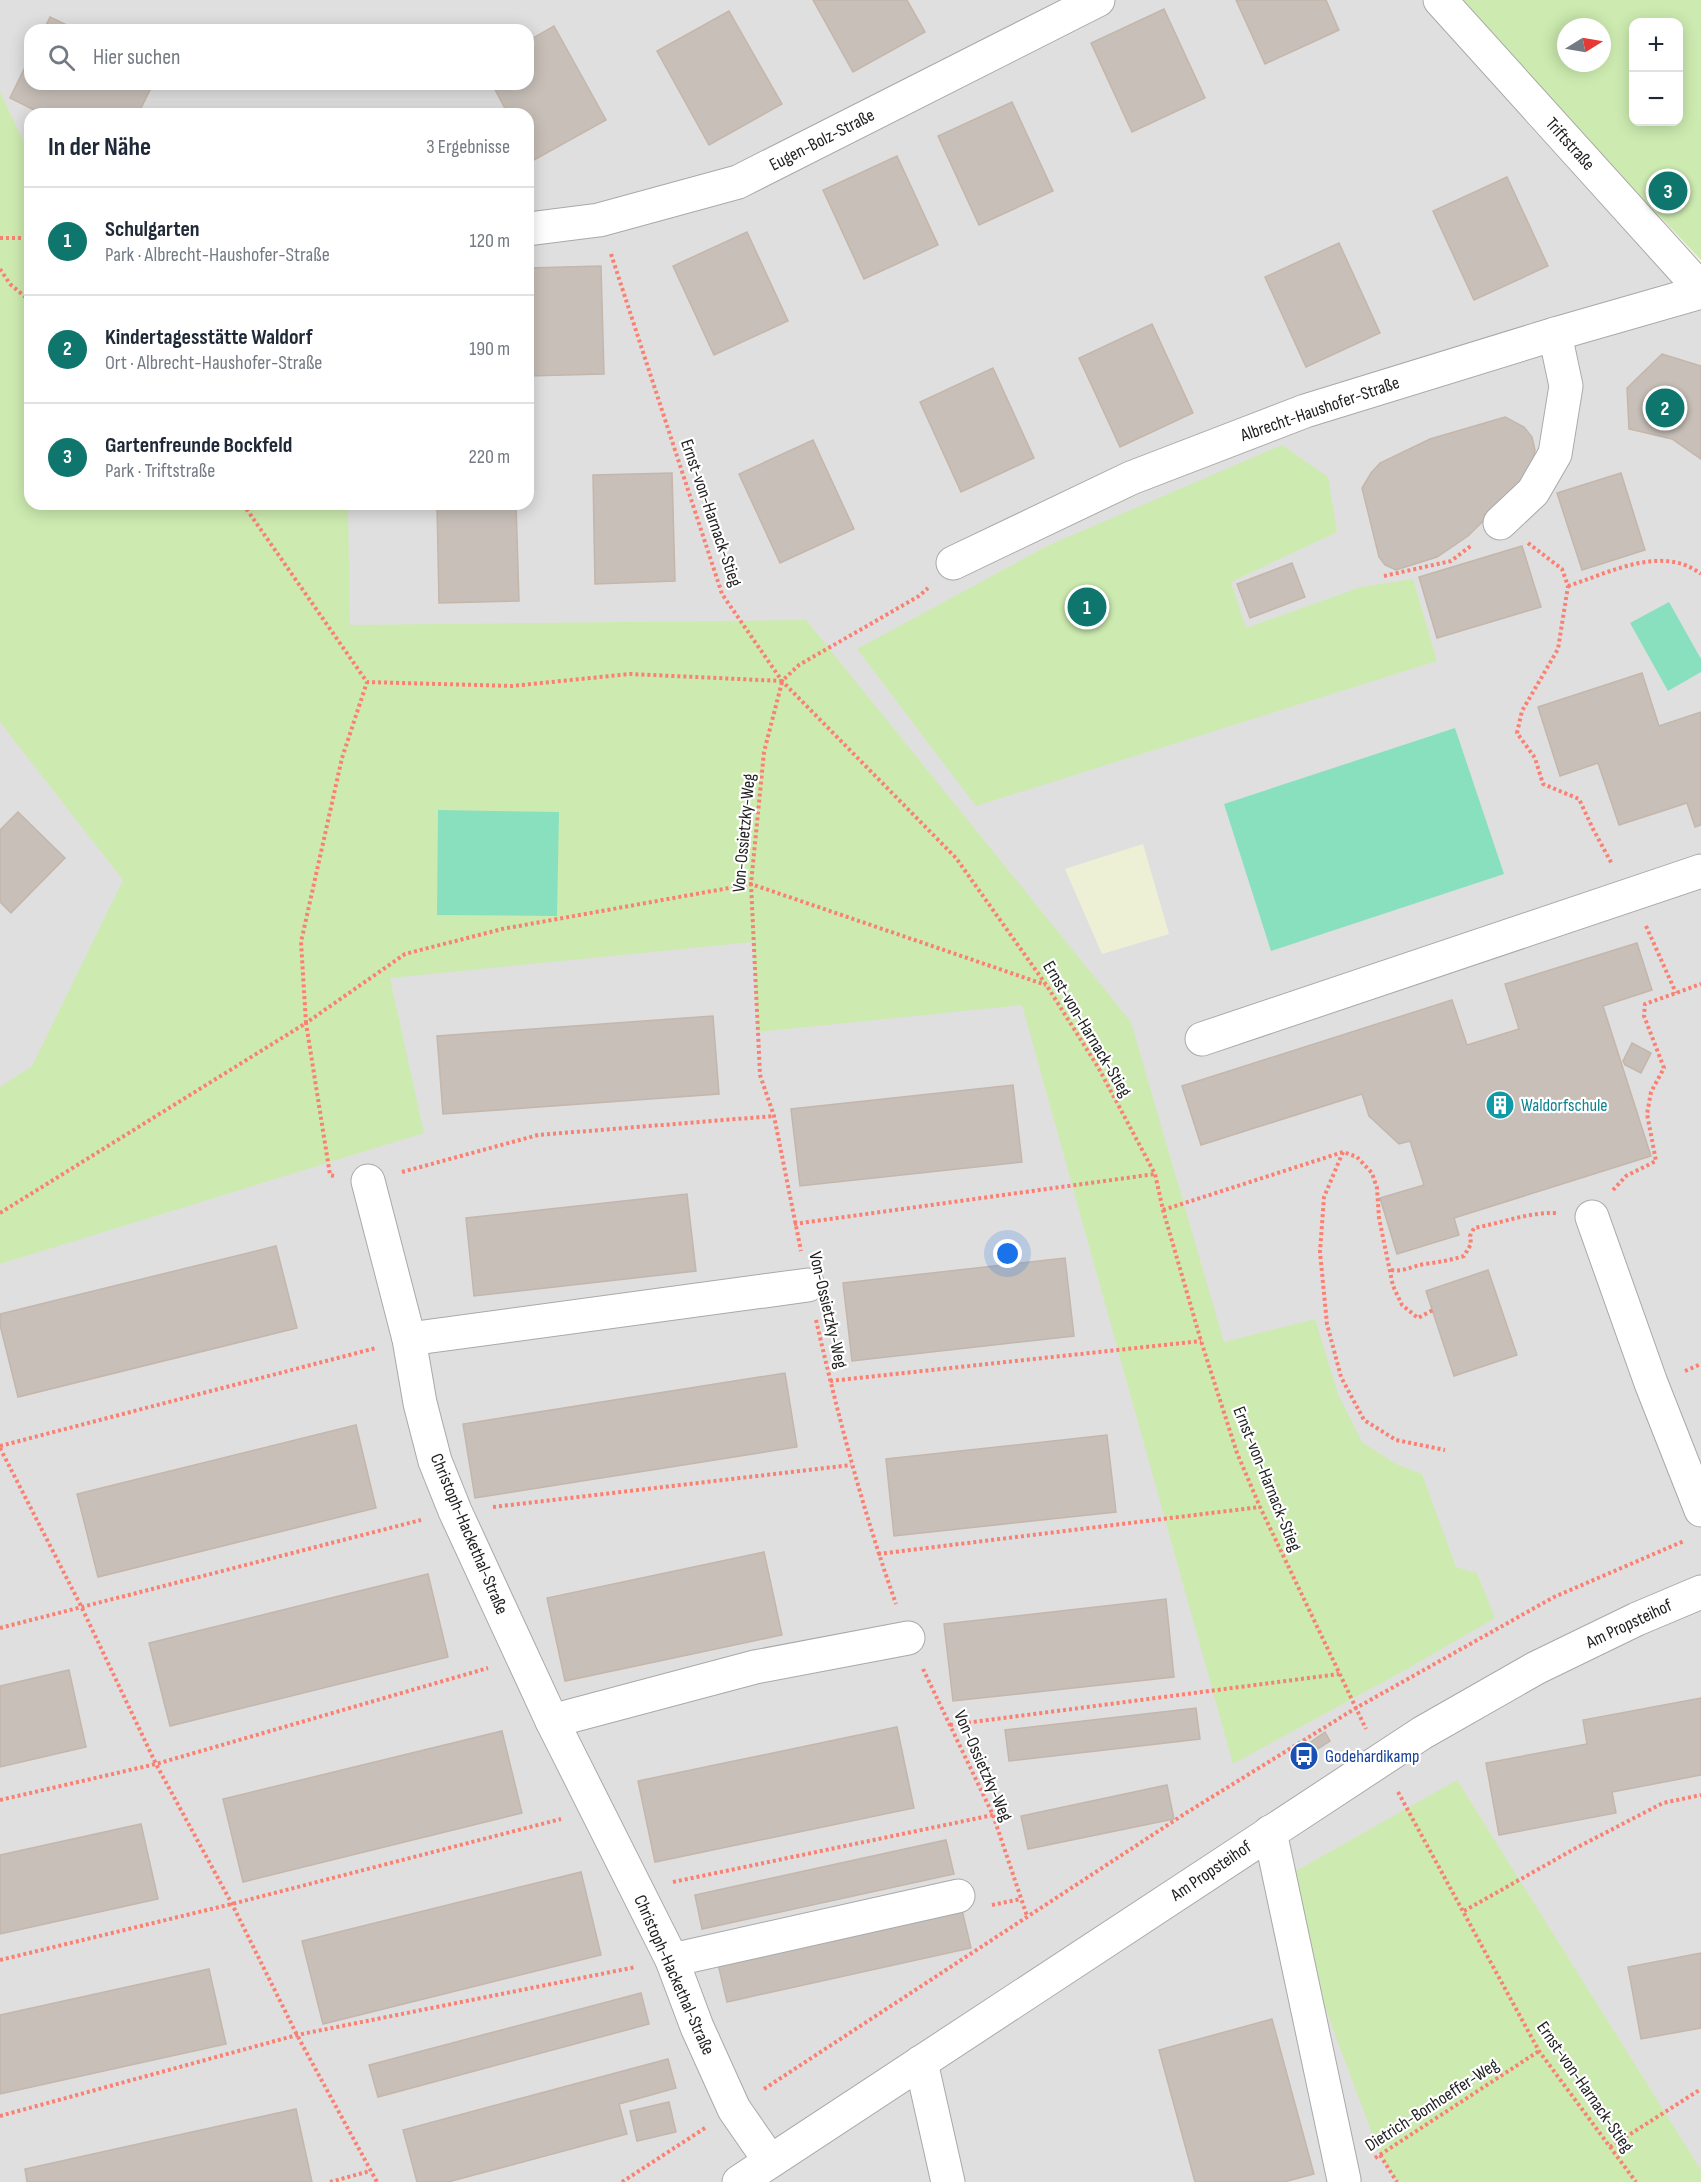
<!DOCTYPE html>
<html lang="de">
<meta charset="utf-8">
<style>
:root{--surface:#fff;--page:#f2f2f3;--text:#1f2937;--muted:#747a83;--line:#e0e1e3;--accent:#0f766e}
body{margin:0;font-family:"Sofia Sans Condensed",sans-serif;background:var(--page);color:var(--text)}
.controls{position:absolute;right:18px;top:18px;display:grid;overflow:hidden;border-radius:12px;box-shadow:0 3px 15px #0003}
.controls button{width:54px;height:54px;display:grid;place-items:center;padding:0;border:0;border-bottom:2px solid var(--line);background:var(--surface);color:var(--text);font:30px sans-serif}
.compass{position:absolute;left:1557px;top:18px;width:54px;height:54px;border-radius:50%;background:var(--surface);box-shadow:0 3px 15px #0003;rotate:79deg}
.you{position:absolute;left:1008px;top:1254px;width:21px;height:21px;margin:-15px;border:4px solid #fff;border-radius:50%;background:#1a73e8;box-shadow:0 0 0 9px #1a73e833}
.badge{display:grid;place-items:center;width:39px;height:39px;border-radius:50%;background:var(--accent);color:#fff;font-size:20px;font-weight:700}
.pin{position:absolute;translate:-50% -50%;border:3px solid #fff;box-shadow:0 2px 6px #0006}
.list{margin:0;padding:0;list-style:none}
h2{display:flex;justify-content:space-between;align-items:center;height:78px;margin:0;padding:0 24px;font-size:26px}
h2 small{font-size:20px;font-weight:400;color:var(--muted)}
.list li{display:grid;grid-template-columns:39px 1fr auto;gap:18px;align-items:center;box-sizing:border-box;height:108px;padding:0 24px;border-top:2px solid var(--line)}
.list b{display:block;font-size:22px;white-space:nowrap}
.list p{margin:0;font-size:20px;white-space:nowrap;color:var(--muted)}
.list em{font-size:20px;font-style:normal;color:var(--muted)}
.icon{flex:none;width:33px;height:33px;fill:none;stroke:currentColor;stroke-width:2;stroke-linecap:round;stroke-linejoin:round}
.map{position:relative;flex:none;width:1701px;height:2182px;overflow:hidden}
.search{position:absolute;background:var(--surface);box-shadow:0 3px 15px #0003;left:24px;top:24px;width:510px;height:66px;display:flex;align-items:center;gap:15px;box-sizing:border-box;padding:0 21px;border-radius:18px;color:var(--muted);font-size:22px}
.panel{position:absolute;background:var(--surface);box-shadow:0 3px 15px #0003;left:24px;top:108px;width:510px;height:402px;border-radius:18px}
.map>svg:first-child{display:block}
.residential{fill:#e0dfdf;fill-rule:evenodd}
.farmland{fill:#eef0d5}
.grass{fill:#cdebb0;fill-rule:evenodd}
.pitch{fill:#88e0be}
.building{fill:#c7bfb8;stroke:#c4b6ab;stroke-width:1.5}
.lines{fill:none;stroke-linecap:round;stroke-linejoin:round}
.minor-casing{stroke:#a9a9a9;stroke-width:35}
.path{stroke:#fa8072;stroke-width:4;stroke-dasharray:3 3;stroke-linecap:butt}
.minor{stroke:#fff;stroke-width:33}
.labels{text-anchor:middle;dominant-baseline:central;stroke-width:4.5;stroke-linejoin:round;paint-order:stroke}
.street-label{font-size:18px;fill:#222;stroke:#fff}
.culture-label{font-size:18px;fill:#0d838f;stroke:#fff;text-anchor:start}
.transit-label{font-size:18px;fill:#164399;stroke:#fff;text-anchor:start}
</style>
<div class="map">
<svg width="1701" height="2182" viewBox="0 0 1701 2182">
<rect width="100%" height="100%" fill="#f2efe9"/>
<path class="residential" d="M0 0H1422L1701 306V2182H0ZM30 30H528V84H30ZM30 114H528V504H30Z"/>
<polygon class="farmland" points="1143,844 1169,934 1102,954 1065,869"/>
<g class="grass">
<path d="M1455 0H1701V260ZM1634 22H1678V122H1634ZM1566 27H1602V63H1566Z"/>
<polygon points="0,92 30,155 30,504 348,504 350,625 806,620 1131,1022 1224,1342 1315,1319 1338,1394 1362,1442 1396,1464 1422,1474 1456,1567 1477,1573 1495,1618 1407,1669 1233,1764 1022,1005 758,1032 753,942 390,978 424,1133 0,1264 0,1087 32,1066 123,880 0,722"/>
<polygon points="1282,445 1328,477 1337,532 1231,582 1246,628 1361,587 1413,579 1437,661 976,806 857,649 1047,546"/>
<polygon points="1457,1780 1701,2170 1701,2182 1397,2182 1380,2155 1278,1881"/>
</g>
<g class="pitch">
<polygon points="1669,602 1701,659 1701,672 1668,691 1630,623"/>
<polygon points="1455,728 1504,874 1271,951 1224,804"/>
<polygon points="438,810 559,812 557,916 437,915"/>
</g>
<g class="building">
<polygon points="813,0 907,0 925,32 853,72"/>
<polygon points="1236,0 1326,0 1339,30 1265,64"/>
<polygon points="1164,9 1205,98 1132,132 1091,43"/>
<polygon points="729,11 782,104 709,145 657,51"/>
<polygon points="50,17 77,30 44,30"/>
<polygon points="554,26 606,120 534,160 528,150 528,114 508,114 492,84 528,84 528,41"/>
<polygon points="30,57 30,84 153,84 138,114 42,114 10,98"/>
<polygon points="1012,102 1053,191 979,225 938,136"/>
<polygon points="897,156 938,245 864,279 823,190"/>
<polygon points="1507,177 1548,266 1474,300 1433,211"/>
<polygon points="747,232 788,321 714,355 673,266"/>
<polygon points="1339,243 1380,333 1306,367 1265,277"/>
<polygon points="601,266 604,374 528,376 528,268"/>
<polygon points="1152,324 1193,413 1120,447 1079,358"/>
<polygon points="1662,354 1701,366 1701,459 1672,439 1629,429 1627,388"/>
<polygon points="993,368 1034,458 961,492 920,402"/>
<polygon points="1505,417 1524,427 1532,437 1535,450 1529,476 1468,536 1437,557 1396,570 1385,565 1379,557 1362,488 1371,473 1380,463 1430,439"/>
<polygon points="813,440 854,529 780,563 739,474"/>
<polygon points="672,473 675,581 595,584 593,475"/>
<polygon points="1621,473 1645,550 1582,570 1557,493"/>
<polygon points="437,504 516,504 519,601 439,603"/>
<polygon points="1522,546 1541,607 1437,638 1419,577"/>
<polygon points="1292,563 1305,597 1250,618 1237,584"/>
<polygon points="1642,673 1659,726 1701,712 1701,825 1695,827 1687,803 1619,825 1598,763 1560,776 1538,707"/>
<polygon points="18,812 65,858 11,913 0,902 0,830"/>
<polygon points="1637,943 1652,990 1603,1006 1651,1156 1454,1218 1459,1235 1397,1254 1380,1198 1424,1185 1410,1141 1399,1144 1369,1116 1362,1094 1201,1145 1182,1086 1452,1000 1467,1045 1519,1029 1505,984"/>
<polygon points="713,1016 719,1094 443,1114 437,1036"/>
<polygon points="1632,1043 1651,1053 1641,1073 1625,1065 1623,1061"/>
<polygon points="1013,1085 1022,1162 800,1186 791,1109"/>
<polygon points="687,1194 696,1271 474,1296 466,1218"/>
<polygon points="276,1246 297,1328 18,1397 0,1325 0,1314"/>
<polygon points="1065,1258 1074,1336 852,1361 843,1283"/>
<polygon points="1488,1270 1517,1355 1454,1376 1426,1291"/>
<polygon points="785,1373 797,1447 475,1498 463,1424"/>
<polygon points="356,1425 376,1508 98,1577 77,1494"/>
<polygon points="1107,1435 1116,1512 894,1536 886,1459"/>
<polygon points="764,1552 782,1635 565,1681 547,1598"/>
<polygon points="428,1574 448,1657 170,1726 149,1643"/>
<polygon points="1166,1599 1174,1677 953,1701 944,1624"/>
<polygon points="69,1670 86,1747 0,1767 0,1686"/>
<polygon points="1701,1698 1701,1775 1612,1792 1616,1813 1499,1835 1486,1763 1587,1744 1583,1720"/>
<polygon points="1196,1708 1200,1739 1009,1761 1005,1730"/>
<polygon points="897,1727 914,1808 655,1862 638,1781"/>
<polygon points="502,1731 522,1813 243,1882 223,1799"/>
<polygon points="1325,1732 1330,1741 1310,1754 1305,1746"/>
<polygon points="1167,1785 1174,1819 1028,1849 1021,1816"/>
<polygon points="141,1824 158,1899 0,1934 0,1855"/>
<polygon points="946,1840 954,1874 702,1929 695,1895"/>
<polygon points="581,1872 601,1955 323,2024 302,1941"/>
<polygon points="962,1910 971,1948 727,2002 718,1964"/>
<polygon points="1701,1953 1701,2028 1641,2039 1628,1967"/>
<polygon points="209,1969 226,2044 0,2094 0,2015"/>
<polygon points="641,1993 649,2024 378,2097 369,2065"/>
<polygon points="1272,2019 1314,2174 1284,2182 1195,2182 1159,2050"/>
<polygon points="668,2059 676,2088 619,2104 627,2134 448,2182 417,2182 403,2130"/>
<polygon points="669,2102 676,2132 637,2141 630,2111"/>
<polygon points="296,2109 312,2182 27,2182 25,2169"/>
</g>
<g class="lines">
<g class="minor-casing">
<g id="minor">
<polyline points="1440,0 1701,289"/>
<polyline points="528,229 599,220 738,182 1098,0"/>
<polyline points="1500,523 1533,492 1555,454 1566,386 1555,334"/>
<polyline points="953,563 1131,478 1305,411 1555,334 1701,292"/>
<polyline points="1202,1039 1701,871"/>
<polyline points="368,1181 409,1339 420,1403 435,1461 455,1511 552,1721 672,1960 697,2027 734,2109 770,2161"/>
<polyline points="1592,1217 1651,1383 1701,1510"/>
<polyline points="409,1339 808,1285"/>
<polyline points="552,1721 755,1667 908,1638"/>
<polyline points="1270,1832 1344,2180"/>
<polyline points="672,1960 958,1896"/>
<polyline points="921,2062 948,2182"/>
<polyline points="739,2182 1422,1733 1536,1668 1637,1619 1701,1592"/>
</g>
</g>
<g class="path">
<polyline points="0,238 30,238"/>
<polyline points="611,254 722,594 782,681 956,858 1047,986 1098,1067 1155,1174 1163,1210 1201,1341 1237,1453 1260,1507 1366,1729"/>
<polyline points="0,269 10,284 30,301"/>
<polyline points="243,504 367,682 512,686 630,674 782,681 799,665 919,596 928,588"/>
<polyline points="1528,543 1562,569 1568,586 1558,649 1522,711 1517,733 1535,758 1543,784 1579,799 1593,829 1612,864"/>
<polyline points="1384,576 1451,561 1472,545"/>
<path d="M1568 586C1609 573 1662 544 1701 574"/>
<polyline points="782,682 764,752 751,884 760,1075 774,1116 801,1251"/>
<polyline points="1646,926 1676,993"/>
<polyline points="1343,1152 1324,1197 1320,1252 1327,1324 1341,1377 1364,1420 1396,1440 1445,1450"/>
<polyline points="402,1172 538,1135 774,1116"/>
<polyline points="334,1176 330,1175 306,1023 405,954 502,929 751,884 1046,985"/>
<polyline points="1613,1190 1626,1176 1656,1161 1647,1114 1651,1092 1664,1068 1644,1016 1645,1004 1701,984"/>
<polyline points="1163,1210 1343,1152 1357,1157 1372,1173 1377,1188 1379,1218 1393,1286 1402,1305 1418,1318 1433,1310"/>
<polyline points="0,1213 306,1023 301,942 342,758 367,682"/>
<polyline points="794,1224 1155,1174"/>
<path d="M1391 1270C1404 1272 1412 1266 1425 1264 1439 1262 1451 1260 1464 1256L1471 1244 1470 1236 1474 1228C1502 1223 1528 1212 1557 1213"/>
<path d="M816 1320C838 1416 863 1511 896 1604"/>
<polyline points="1685,1371 1701,1364"/>
<polyline points="830,1381 1201,1341"/>
<polyline points="0,1446 376,1348"/>
<polyline points="0,1448 81,1606 156,1764 232,1904 297,2035 377,2182"/>
<polyline points="493,1507 851,1465"/>
<polyline points="878,1554 1260,1507"/>
<polyline points="0,1628 421,1520"/>
<polyline points="923,1669 993,1815 1027,1916"/>
<polyline points="950,1725 1339,1674"/>
<polyline points="1398,1792 1539,2051 1636,2182"/>
<polyline points="0,1800 156,1764 488,1668"/>
<polyline points="673,1882 993,1815"/>
<polyline points="992,1905 1021,1899"/>
<polyline points="1464,1911 1576,1848 1663,1803 1701,1795"/>
<polyline points="0,1960 232,1904 561,1819"/>
<polyline points="764,2089 1186,1813 1356,1708 1554,1597 1684,1541"/>
<polyline points="0,2116 297,2035 636,1967"/>
<polyline points="1610,2147 1701,2089"/>
<polyline points="1380,2155 1397,2182"/>
<polyline points="1375,2158 1539,2051"/>
<polyline points="330,2182 370,2171"/>
<polyline points="622,2182 705,2128"/>
</g>
<use href="#minor" class="minor"/>
</g>
<defs>
<g id="building-disc" transform="scale(1.5)"><circle r="9.5" fill="#0f9aa8" stroke="#fff"/><path d="M-4-6H4V6H1V3H-1V6H-4ZM-2.5-4.3h1.7v1.8h-1.7ZM.8-4.3h1.7v1.8H.8ZM-2.5-1h1.7V.8h-1.7ZM.8-1h1.7V.8H.8Z" fill="#fff"/></g>
<g id="bus-disc" transform="scale(1.5)"><circle r="9.5" fill="#1a4fb4" stroke="#fff"/><path d="M-5-6H5V4H4V6H2V4H-2V6H-4V4H-5ZM-3.5-4V0h7V-4ZM-3.5 1.2v1.5H-2V1.2ZM2 1.2v1.5H3.5V1.2Z" fill="#fff"/></g>
</defs>
<g fill-rule="evenodd">
<use href="#building-disc" x="1500" y="1105"/>
<use href="#bus-disc" x="1304" y="1756"/>
</g>
<g class="labels">
<g class="street-label">
<text transform="translate(822 140) rotate(-27)">Eugen-Bolz-Straße</text>
<text transform="translate(1570 144) rotate(48)">Triftstraße</text>
<text transform="translate(1320 409) rotate(-19)">Albrecht-Haushofer-Straße</text>
<text transform="translate(711 513) rotate(71)">Ernst-von-Harnack-Stieg</text>
<text transform="translate(744 833) rotate(-85)">Von-Ossietzky-Weg</text>
<text transform="translate(1087 1029) rotate(59)">Ernst-von-Harnack-Stieg</text>
<text transform="translate(828 1310) rotate(77)">Von-Ossietzky-Weg</text>
<text transform="translate(1267 1479) rotate(68)">Ernst-von-Harnack-Stieg</text>
<text transform="translate(469 1534) rotate(67)">Christoph-Hackethal-Straße</text>
<text transform="translate(1629 1624) rotate(-25)">Am Propsteihof</text>
<text transform="translate(983 1766) rotate(66)">Von-Ossietzky-Weg</text>
<text transform="translate(1211 1871) rotate(-34)">Am Propsteihof</text>
<text transform="translate(674 1975) rotate(66)">Christoph-Hackethal-Straße</text>
<text transform="translate(1585 2087) rotate(55)">Ernst-von-Harnack-Stieg</text>
<text transform="translate(1432 2105) rotate(-33)">Dietrich-Bonhoeffer-Weg</text>
</g>
<g class="culture-label">
<text x="1521" y="1105">Waldorfschule</text>
</g>
<g class="transit-label">
<text x="1325" y="1756">Godehardikamp</text>
</g>
</g>
</svg>
<div class="controls">
<button>+</button>
<button>−</button>
</div>
<svg class="compass" viewBox="-18 -18 36 36"><path d="M0-13l5 13h-10z" fill="#e53935"/><path d="M0 13l5-13h-10z" fill="#747a83"/></svg>
<div class="you"></div>
<div class="pin badge" style="left:1087px;top:607px">1</div>
<div class="pin badge" style="left:1665px;top:408px">2</div>
<div class="pin badge" style="left:1668px;top:191px">3</div>
<div class="search"><svg class="icon" aria-label="search" viewBox="0 0 24 24"><circle cx="10" cy="10" r="6"/><path d="M15 15l6 6"/></svg>Hier suchen</div>
<section class="panel">
<h2>In der Nähe<small>3 Ergebnisse</small></h2>
<ul class="list">
<li><span class="badge">1</span><div><b>Schulgarten</b><p>Park · Albrecht-Haushofer-Straße</p></div><em>120 m</em></li>
<li><span class="badge">2</span><div><b>Kindertagesstätte Waldorf</b><p>Ort · Albrecht-Haushofer-Straße</p></div><em>190 m</em></li>
<li><span class="badge">3</span><div><b>Gartenfreunde Bockfeld</b><p>Park · Triftstraße</p></div><em>220 m</em></li>
</ul>
</section>
</div>
